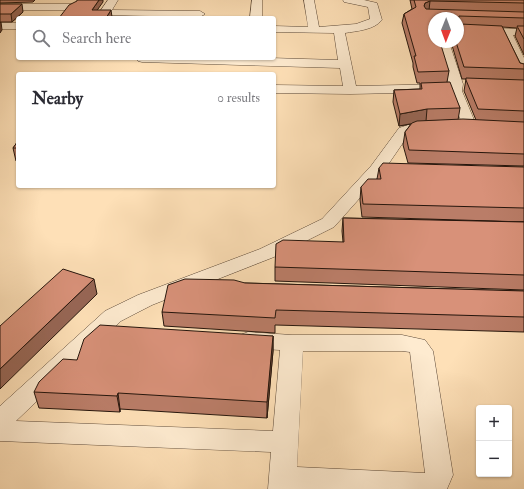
<!DOCTYPE html>
<meta charset="utf-8">
<style>
:root{--surface:#fff;--page:#f2f2f3;--text:#2b2b33;--muted:#7c7c81;--line:#e1e1e2}
body{margin:0;font-family:"IM FELL Double Pica",serif;background:var(--page);color:var(--text)}
.controls{position:absolute;right:12px;bottom:12px;display:grid;overflow:hidden;border-radius:4px;box-shadow:0 1px 3px #0004}
.controls button{width:36px;height:36px;display:grid;place-items:center;padding:0;border:0;border-bottom:1px solid var(--line);background:var(--surface);color:var(--text);font:20px sans-serif}
.compass{position:absolute;left:428px;top:12px;width:36px;height:36px;border-radius:50%;background:var(--surface);box-shadow:0 1px 3px #0004;rotate:181deg}
.list{margin:0;padding:0;list-style:none}
h2{display:flex;justify-content:space-between;align-items:center;height:52px;margin:0;padding:0 16px;font-size:17px}
h2 small{font-size:13px;font-weight:400;color:var(--muted)}
.icon{flex:none;width:22px;height:22px;fill:none;stroke:currentColor;stroke-width:2;stroke-linecap:round;stroke-linejoin:round}
.map{position:relative;flex:none;width:524px;height:489px;overflow:hidden}
.search{position:absolute;background:var(--surface);box-shadow:0 1px 3px #0004;left:16px;top:16px;width:260px;height:44px;display:flex;align-items:center;gap:10px;box-sizing:border-box;padding:0 14px;border-radius:4px;color:var(--muted);font-size:15px}
.panel{position:absolute;background:var(--surface);box-shadow:0 1px 3px #0004;left:16px;top:72px;width:260px;height:116px;border-radius:4px}
.map>svg:first-child{display:block}
.lines{fill:none;stroke-linecap:round;stroke-linejoin:round}
.street-casing{stroke:#5b4837;stroke-width:1}
.street{fill:#feebd0;fill-rule:evenodd}
.wall{fill:#ba7d68;stroke:#25150c;fill-rule:evenodd}
.shaded-wall{fill:#976655;stroke:#25150c}
.building{fill:#d89179;stroke:#25150c}
</style>
<div class="map">
<svg width="524" height="489" viewBox="0 0 524 489">
<rect width="100%" height="100%" fill="#fee0b7"/>
<filter id="stains"><feTurbulence type="fractalNoise" baseFrequency=".005" numOctaves="4"/><feColorMatrix values="0 0 0 0 .2 0 0 0 0 .09 0 0 0 0 .02 0 0 0 .5 -.17"/></filter>
<radialGradient id="worn" r=".72"><stop offset=".6" stop-color="#630" stop-opacity="0"/><stop offset="1" stop-color="#630" stop-opacity=".3"/></radialGradient>
<g class="lines">
<g class="street-casing">
<g id="street">
<polygon points="108,0 118,0 112,10 200,11 205,14 200,17 100,15 99,13"/>
<polygon points="252,0 262,0 262,18 250,18"/>
<path d="M304 0H314L319 27 356 24 370 19 368 7 344 2 343 0H364L377 3 382 20C374 30 357 31 345 33L356 86 449 84 437 42H449L463 84 462 91 477 127 475 130 470 131 465 130 449 92 350 94 274 93V85L343 86 340 68 142 62 138 61 136 58H270L338 60 334 33 274 32V26L308 27Z"/>
<polygon points="0,4 72,4 77,7 72,10 0,10"/>
<rect x="0" y="23" width="18" height="6"/>
<polygon points="458,27 524,29 524,35 513,35 524,58 524,75 519,74 518,71 501,35 458,33"/>
<path d="M433 122 438 123 440 126 438 129 416 131 409 134 383 172 334 227 274 257 152 305 121 321 16 421 273 431 280 350 248 348 240 345 237 340 240 335 248 332 292 335H402L425 340 433 351 453 475 447 489H268L271 452 0 441V406L105 311 138 295 260 249 322 219 371 166 399 128 414 123ZM303 351H402L410 352 425 473 297 467Z"/>
</g>
</g>
<use href="#street" class="street"/>
</g>
<g class="wall">
<polygon points="0,0 35,0 33,2 0,3"/>
<path d="M410 0H524V55L515 36 517 28 502 27 520 63 524 64V166L408 163 403 145 405 132 411 124 399 126 393 102 394 90 420 89V83H417L413 67V63L402 23 404 14 412 9ZM434 18H458V42H451L462 79H466L464 91 476 120 423 121 458 120 460 108 447 82 449 71 434 42Z"/>
<polygon points="0,4 23,12 12,22 0,22"/>
<polygon points="18,141 18,161 16,161 13,148"/>
<polygon points="524,167 524,222 362,217 360,200 361,187 377,179 379,168"/>
<polygon points="343,218 524,222 524,290 275,281 275,267 343,242 342,231"/>
<polygon points="245,283 524,291 524,332 275,325 275,333 164,326 162,312"/>
<polygon points="273,336 273,351 267,418 120,409 120,412 39,408 34,392 77,360"/>
</g>
<g class="shaded-wall">
<polygon points="99,0 103,0 103,2 93,16 92,10"/>
<polygon points="430,1 429,10 424,12 424,6 425,3"/>
<polygon points="22,4 23,12 12,22 11,14"/>
<polygon points="111,10 112,17 111,18 106,18"/>
<polygon points="1,22 2,30 0,33 0,23"/>
<polygon points="427,109 426,121 399,126 400,114"/>
<polygon points="94,279 97,294 0,389 0,369"/>
<polygon points="273,336 273,351 267,418 267,402"/>
<polygon points="118,393 120,409 120,412 117,396"/>
</g>
<g class="building">
<polygon points="77,0 99,0 92,10 111,10 106,18 59,18 69,5 77,1"/>
<polygon points="414,0 524,0 524,3 430,1 425,3 424,6 426,9 524,12 524,18 459,16 458,23 460,24 502,26 520,63 524,64 524,69 464,67 456,42 458,42 458,18 434,18 434,42 440,42 449,71 418,72 414,56 416,56 404,14 416,7"/>
<polygon points="0,4 22,4 11,14 0,14"/>
<polygon points="517,26 524,26 524,39"/>
<polygon points="466,78 524,80 524,111 478,109 466,80"/>
<polygon points="450,82 460,108 427,109 400,114 394,90 422,89 421,83"/>
<polygon points="463,119 524,122 524,154 409,150 405,132 412,123 417,121"/>
<polygon points="18,141 18,148 13,148"/>
<polygon points="383,163 524,167 524,208 363,204 361,187 368,179 381,179 379,168"/>
<polygon points="343,218 524,222 524,275 275,267 276,244 283,240 344,242"/>
<polygon points="63,269 94,279 0,369 0,326"/>
<polygon points="185,279 234,280 245,283 524,291 524,317 276,310 275,318 162,312 168,285"/>
<polygon points="100,325 273,336 267,402 118,393 117,396 34,392 39,382 63,359 77,360 84,339"/>
</g>
<rect width="100%" height="100%" filter="url(#stains)"/>
<rect width="100%" height="100%" fill="url(#worn)"/>
</svg>
<div class="controls">
<button>+</button>
<button>−</button>
</div>
<svg class="compass" viewBox="-18 -18 36 36"><path d="M0-13l5 13h-10z" fill="#e53935"/><path d="M0 13l5-13h-10z" fill="#7c7c81"/></svg>
<div class="search"><svg class="icon" aria-label="search" viewBox="0 0 24 24"><circle cx="10" cy="10" r="6"/><path d="M15 15l6 6"/></svg>Search here</div>
<section class="panel">
<h2>Nearby<small>0 results</small></h2>
<ul class="list">
</ul>
</section>
</div>
